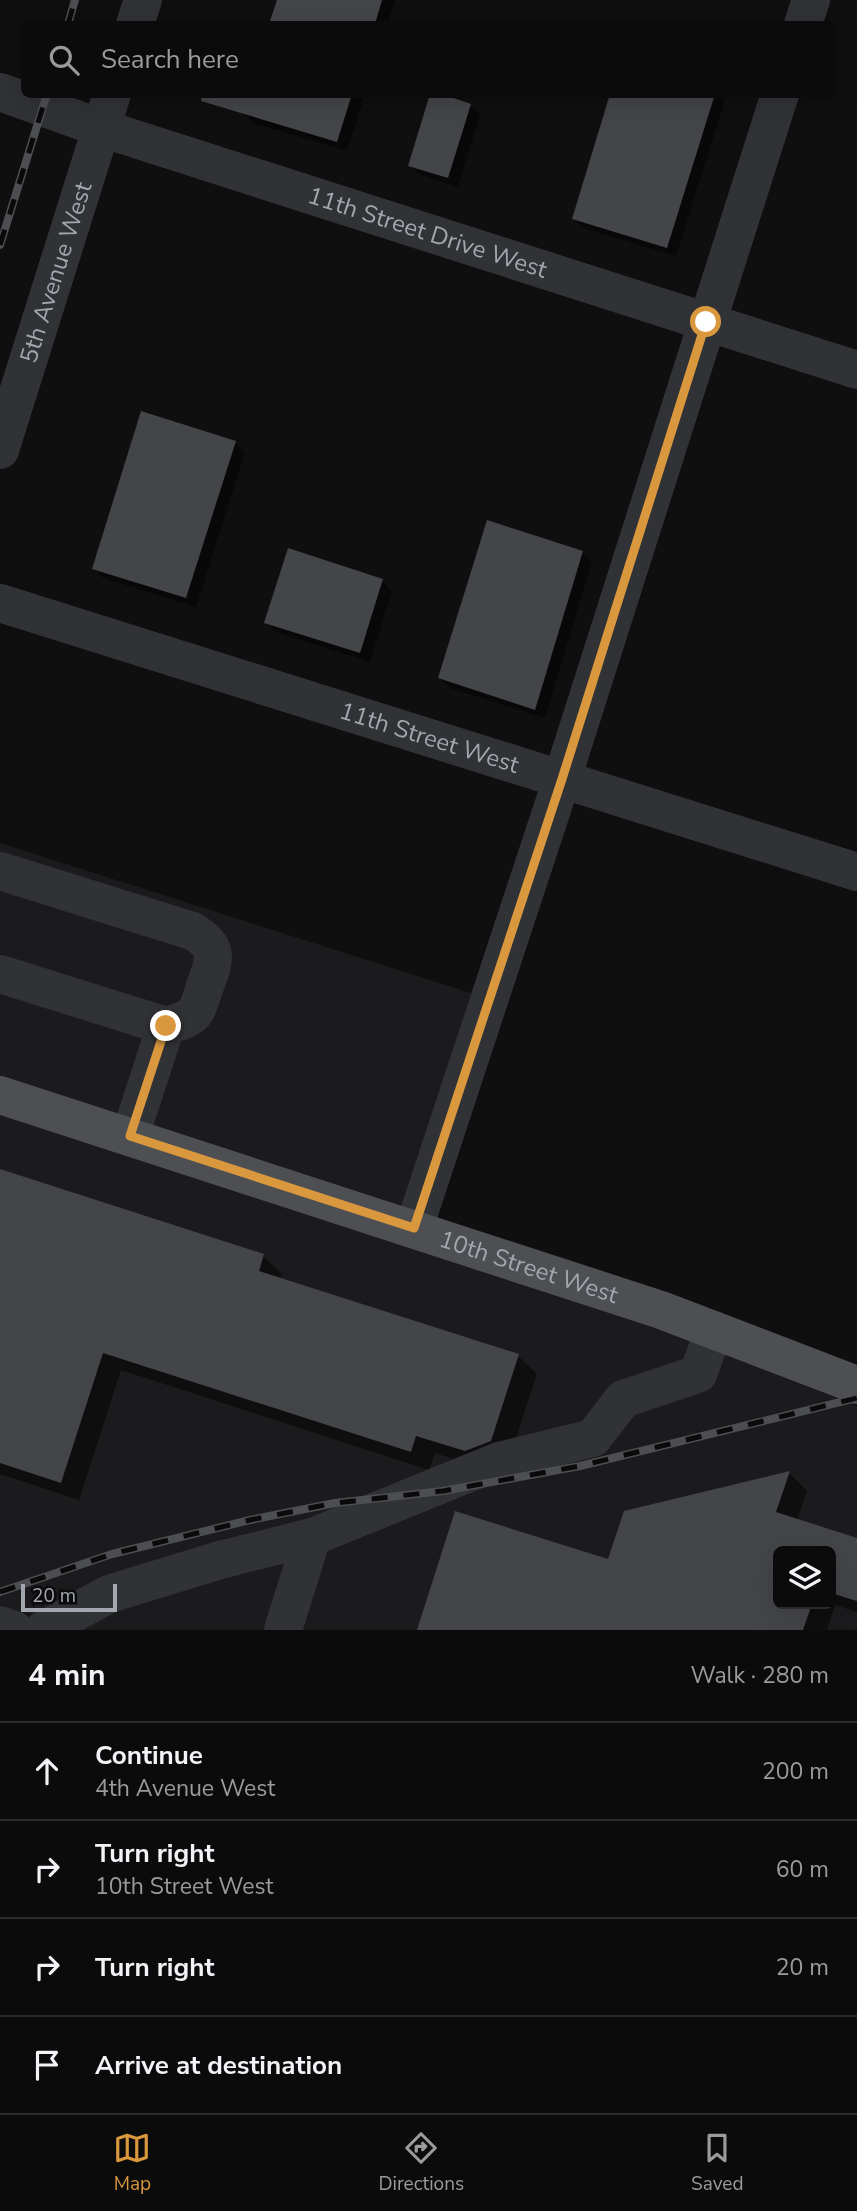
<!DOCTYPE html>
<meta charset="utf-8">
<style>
:root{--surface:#0b0b0c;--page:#19191a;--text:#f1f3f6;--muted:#9a9b9d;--line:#2b2b2d;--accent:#d9983e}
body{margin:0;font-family:"Nunito Sans",sans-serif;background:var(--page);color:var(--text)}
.controls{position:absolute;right:21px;bottom:21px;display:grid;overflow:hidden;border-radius:10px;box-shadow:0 7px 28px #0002}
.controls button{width:63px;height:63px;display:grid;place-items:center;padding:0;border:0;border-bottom:2px solid var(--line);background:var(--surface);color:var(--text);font:35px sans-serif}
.scale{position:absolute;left:21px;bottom:18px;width:96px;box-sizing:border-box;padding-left:7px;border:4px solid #a2a7af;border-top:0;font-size:19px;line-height:24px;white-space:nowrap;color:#a2a7af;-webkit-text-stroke:5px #0a0a0b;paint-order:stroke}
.stop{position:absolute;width:21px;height:21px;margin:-16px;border:5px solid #d9983e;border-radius:50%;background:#fff}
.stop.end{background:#d9983e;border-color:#fff;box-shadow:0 2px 7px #0008}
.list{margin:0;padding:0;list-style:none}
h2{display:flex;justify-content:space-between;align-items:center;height:91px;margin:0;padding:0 28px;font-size:30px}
h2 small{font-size:23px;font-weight:400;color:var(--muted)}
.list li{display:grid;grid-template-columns:46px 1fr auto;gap:21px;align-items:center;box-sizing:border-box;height:98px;padding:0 28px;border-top:2px solid var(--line)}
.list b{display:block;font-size:26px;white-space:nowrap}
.list p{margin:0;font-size:23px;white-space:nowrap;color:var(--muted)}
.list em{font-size:23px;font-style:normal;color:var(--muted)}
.icon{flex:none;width:38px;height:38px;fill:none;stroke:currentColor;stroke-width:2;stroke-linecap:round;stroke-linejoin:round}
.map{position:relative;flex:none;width:857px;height:1630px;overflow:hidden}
.search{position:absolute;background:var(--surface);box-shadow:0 7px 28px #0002;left:21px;right:21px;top:21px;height:77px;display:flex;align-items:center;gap:18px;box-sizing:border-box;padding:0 24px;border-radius:10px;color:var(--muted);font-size:26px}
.sheet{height:483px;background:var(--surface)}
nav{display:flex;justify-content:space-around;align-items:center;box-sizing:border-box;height:98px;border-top:2px solid var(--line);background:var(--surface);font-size:19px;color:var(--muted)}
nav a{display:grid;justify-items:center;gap:4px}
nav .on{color:var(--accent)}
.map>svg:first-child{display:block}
.built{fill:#1b1b1d;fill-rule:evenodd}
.shadow{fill:#0007;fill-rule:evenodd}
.building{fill:#434548}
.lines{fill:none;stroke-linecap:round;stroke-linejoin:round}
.minor{stroke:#313235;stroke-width:38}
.major{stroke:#4d4f53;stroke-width:38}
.rail-casing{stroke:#4c4e51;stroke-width:8}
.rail{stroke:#0a0a0b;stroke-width:5;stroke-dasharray:16;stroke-linecap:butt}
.route{stroke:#d9983e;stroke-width:9}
.labels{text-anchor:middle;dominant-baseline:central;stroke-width:5;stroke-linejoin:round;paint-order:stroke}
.street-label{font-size:24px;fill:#a2a7af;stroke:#0a0a0b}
</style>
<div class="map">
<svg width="857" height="1630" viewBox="0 0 857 1630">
<rect width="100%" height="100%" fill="#0f0f10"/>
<g class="built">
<polygon points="0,843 474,994 404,1206 0,1076"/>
<path d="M0 1114 655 1328 857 1406V1630H78L0 1605ZM778 1551H831V1604H778Z"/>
</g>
<g class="shadow">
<polygon points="279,0 395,0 387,24 271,24"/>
<polygon points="250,94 365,94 347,151 254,123 244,113"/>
<polygon points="612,94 718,94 725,101 676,256 583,228 574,218"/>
<polygon points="470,105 480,115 458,187 420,175 410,165"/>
<polygon points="235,443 245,453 196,607 103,578 94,568"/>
<polygon points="582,552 592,562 545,718 450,688 440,678"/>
<polygon points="382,581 392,591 370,662 276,632 266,622"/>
<polygon points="0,1171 263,1256 282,1274 280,1279 518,1356 537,1374 509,1459 484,1469 435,1453 429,1470 121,1370 79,1500 0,1474"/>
<path d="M789 1473 807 1491 797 1520 857 1540V1612L835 1605 827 1630H419L609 1561ZM778 1551H831V1604H778Z"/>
</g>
<g class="building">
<polygon points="277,0 382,0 375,24 269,24"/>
<polygon points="202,94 352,94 337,142 201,101"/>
<polygon points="430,94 442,94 471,104 448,178 408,166"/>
<polygon points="610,94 715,94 667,248 572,219"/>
<polygon points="141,411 236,441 186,598 92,569"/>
<polygon points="487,520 583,551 535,710 438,678"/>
<polygon points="288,548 383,579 360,653 264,623"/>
<polygon points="0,1169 264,1254 259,1271 519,1354 491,1441 465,1451 416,1436 411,1452 103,1353 61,1483 0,1463"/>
<polygon points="790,1471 776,1512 857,1538 857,1601 831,1593 831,1551 778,1551 778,1604 812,1604 803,1630 417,1630 455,1511 608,1559 624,1511"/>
</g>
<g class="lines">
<g class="minor">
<polyline points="135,24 143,0"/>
<polyline points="803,24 811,0"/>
<path id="s1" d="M0 92 101 128 857 370"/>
<path id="s2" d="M0 450 112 94"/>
<path id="s3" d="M0 603 857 872"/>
<path d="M0 871 192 931C220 947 215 959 205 986 202 994 200 1005 195 1012 190 1020 175 1023 166 1026L130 1136"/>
<polyline points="0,974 166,1026"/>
<polyline points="414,1228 562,779 780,94"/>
<polyline points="0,1625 15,1630"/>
<polyline points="43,1630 109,1594 220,1560 312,1537 499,1461 593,1438 623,1399 698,1374 714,1330"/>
<polyline points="283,1630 312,1537"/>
</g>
<path class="major" id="s4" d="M0 1095 661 1310 857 1385"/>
<g class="rail-casing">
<g id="rail">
<polyline points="68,24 75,0"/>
<polyline points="0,245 47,94"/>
<polyline points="0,1592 112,1554 250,1520 335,1503 443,1491 580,1466 857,1398"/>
</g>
</g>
<use href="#rail" class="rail"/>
</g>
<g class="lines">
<polyline class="route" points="166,1026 130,1136 414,1228 562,779 706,322"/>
</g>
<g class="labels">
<g class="street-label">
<text stroke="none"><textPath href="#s1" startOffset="450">11th Street Drive West</textPath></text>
<text stroke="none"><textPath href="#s2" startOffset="186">5th Avenue West</textPath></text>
<text stroke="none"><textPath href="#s3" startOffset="450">11th Street West</textPath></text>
<text stroke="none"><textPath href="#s4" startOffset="556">10th Street West</textPath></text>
</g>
</g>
</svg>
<div class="controls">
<button><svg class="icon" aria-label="layers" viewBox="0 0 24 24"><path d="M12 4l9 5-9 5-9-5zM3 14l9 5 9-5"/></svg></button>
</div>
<div class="scale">20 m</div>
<div class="stop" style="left:706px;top:322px"></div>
<div class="stop end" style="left:166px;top:1026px"></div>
<div class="search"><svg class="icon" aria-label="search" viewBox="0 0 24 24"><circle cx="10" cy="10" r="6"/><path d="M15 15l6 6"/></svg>Search here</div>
</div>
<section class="sheet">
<h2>4 min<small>Walk · 280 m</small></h2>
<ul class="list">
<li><svg class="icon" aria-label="ahead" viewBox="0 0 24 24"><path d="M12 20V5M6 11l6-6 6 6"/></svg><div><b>Continue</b><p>4th Avenue West</p></div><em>200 m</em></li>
<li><svg class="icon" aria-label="right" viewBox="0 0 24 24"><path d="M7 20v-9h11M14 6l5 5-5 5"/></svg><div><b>Turn right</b><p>10th Street West</p></div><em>60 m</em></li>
<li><svg class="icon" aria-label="right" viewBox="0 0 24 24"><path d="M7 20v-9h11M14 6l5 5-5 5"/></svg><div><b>Turn right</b></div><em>20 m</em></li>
<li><svg class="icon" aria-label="arrive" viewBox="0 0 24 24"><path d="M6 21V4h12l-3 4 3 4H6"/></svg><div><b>Arrive at destination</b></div></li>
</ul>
</section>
<nav>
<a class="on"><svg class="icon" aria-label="map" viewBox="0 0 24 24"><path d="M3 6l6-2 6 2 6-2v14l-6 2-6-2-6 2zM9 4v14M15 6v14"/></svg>Map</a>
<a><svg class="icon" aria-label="directions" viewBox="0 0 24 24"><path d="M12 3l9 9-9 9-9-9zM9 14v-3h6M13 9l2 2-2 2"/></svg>Directions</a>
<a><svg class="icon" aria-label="saved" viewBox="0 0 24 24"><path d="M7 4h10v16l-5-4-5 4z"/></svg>Saved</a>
</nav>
